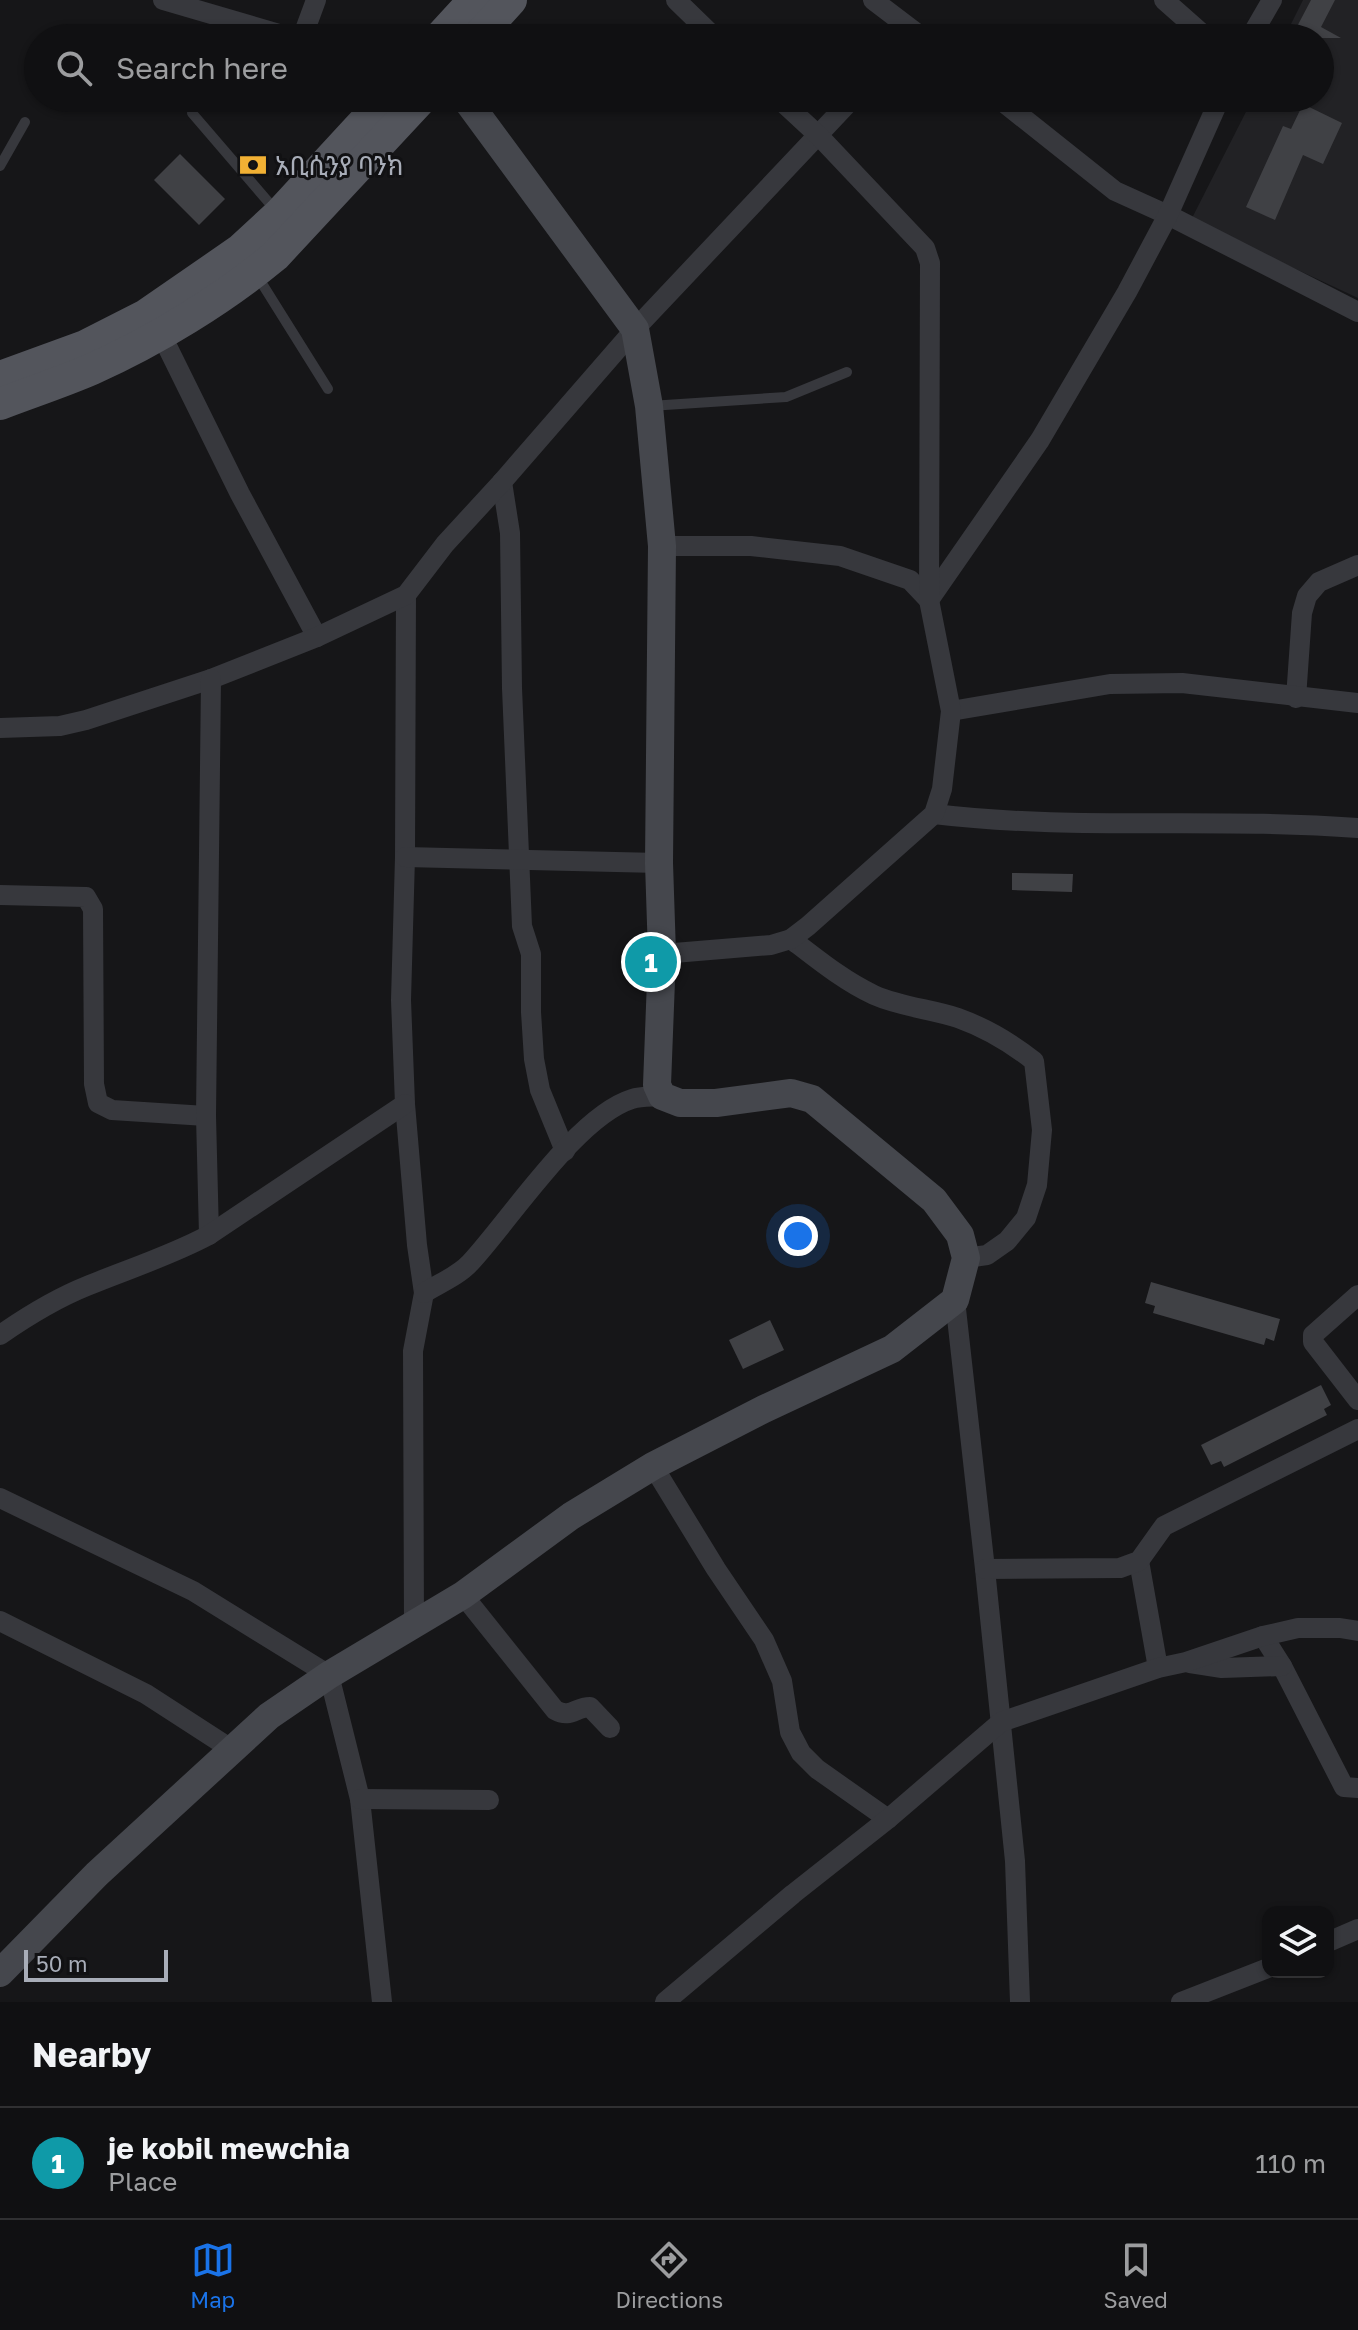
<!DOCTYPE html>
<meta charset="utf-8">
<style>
:root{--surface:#101012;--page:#19191b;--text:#f1f3f6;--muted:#9c9d9f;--line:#303032;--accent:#1a73e8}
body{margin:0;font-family:"Golos Text","Noto Sans Ethiopic",sans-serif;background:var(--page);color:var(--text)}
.controls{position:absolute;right:24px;bottom:24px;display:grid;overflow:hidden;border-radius:16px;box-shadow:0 2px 6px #0004}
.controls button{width:72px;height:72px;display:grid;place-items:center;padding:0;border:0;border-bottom:2px solid var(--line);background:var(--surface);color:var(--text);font:40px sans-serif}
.scale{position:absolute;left:24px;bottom:20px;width:144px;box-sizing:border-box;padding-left:8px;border:4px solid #a8adb8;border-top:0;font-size:22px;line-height:28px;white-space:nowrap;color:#a8adb8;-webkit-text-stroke:6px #111113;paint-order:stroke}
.you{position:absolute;left:798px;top:1236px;width:28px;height:28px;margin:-20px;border:6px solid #fff;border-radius:50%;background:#1a73e8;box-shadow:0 0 0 12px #1a73e833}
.badge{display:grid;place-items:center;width:52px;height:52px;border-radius:50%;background:var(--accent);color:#fff;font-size:26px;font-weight:700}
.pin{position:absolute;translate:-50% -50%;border:4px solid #fff;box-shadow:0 2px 8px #0006}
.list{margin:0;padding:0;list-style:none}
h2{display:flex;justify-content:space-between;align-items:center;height:104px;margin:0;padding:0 32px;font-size:34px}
h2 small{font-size:26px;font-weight:400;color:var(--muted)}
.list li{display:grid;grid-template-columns:52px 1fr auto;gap:24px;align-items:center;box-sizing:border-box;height:112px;padding:0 32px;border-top:2px solid var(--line)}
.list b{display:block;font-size:30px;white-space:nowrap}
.list p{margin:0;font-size:26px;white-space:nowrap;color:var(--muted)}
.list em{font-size:26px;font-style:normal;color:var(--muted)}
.icon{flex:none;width:44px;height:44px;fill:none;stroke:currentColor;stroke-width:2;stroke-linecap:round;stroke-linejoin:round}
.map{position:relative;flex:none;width:1358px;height:2002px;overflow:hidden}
.search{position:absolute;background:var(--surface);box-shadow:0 2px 6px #0004;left:24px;right:24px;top:24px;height:88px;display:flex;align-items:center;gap:20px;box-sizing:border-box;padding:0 28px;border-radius:44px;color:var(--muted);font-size:30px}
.sheet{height:216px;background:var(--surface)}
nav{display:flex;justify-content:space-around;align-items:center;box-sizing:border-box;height:112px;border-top:2px solid var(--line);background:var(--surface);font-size:22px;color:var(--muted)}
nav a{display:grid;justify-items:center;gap:4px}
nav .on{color:var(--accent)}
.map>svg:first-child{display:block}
.built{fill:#222225}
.building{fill:#404145}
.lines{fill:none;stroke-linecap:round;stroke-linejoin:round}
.lane{stroke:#37383d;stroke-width:10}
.street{stroke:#37383d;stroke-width:20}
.secondary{stroke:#45474d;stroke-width:28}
.primary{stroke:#53555c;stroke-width:32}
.labels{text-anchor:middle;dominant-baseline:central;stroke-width:6;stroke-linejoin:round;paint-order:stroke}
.poi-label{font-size:26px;fill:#a8adb8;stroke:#111113;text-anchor:start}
</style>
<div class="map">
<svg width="1358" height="2002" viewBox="0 0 1358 2002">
<rect width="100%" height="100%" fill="#161618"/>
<polygon class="built" points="1303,0 1358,0 1358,298 1191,220 1253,98 1320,98 1320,38 1284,38"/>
<g class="building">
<polygon points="1311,0 1335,0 1321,27 1341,38 1291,38"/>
<polygon points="1303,104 1342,123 1323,164 1303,155 1275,220 1246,207 1283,126 1291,129"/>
<polygon points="180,154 225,199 199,225 154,180"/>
<polygon points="1012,873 1073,874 1072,892 1012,890"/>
<polygon points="1151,1282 1280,1319 1274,1341 1266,1338 1264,1345 1153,1313 1155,1306 1145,1303"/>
<polygon points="770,1320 784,1350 743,1369 729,1340"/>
<polygon points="1321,1385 1331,1405 1324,1409 1327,1415 1224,1467 1221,1461 1211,1465 1201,1445"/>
</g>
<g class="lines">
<g class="lane">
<polyline points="192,113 277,212"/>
<polyline points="0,166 25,122"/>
<polyline points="256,274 328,389"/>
<polyline points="650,406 786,397 847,372"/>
</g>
<g class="street">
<polyline points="163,0 293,38"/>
<polyline points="676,0 715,38"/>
<polyline points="873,0 923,38"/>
<polyline points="1164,0 1207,38"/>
<polyline points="302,38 316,0"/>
<polyline points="1250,38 1272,0"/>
<polyline points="998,98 1115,191 1168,215 1358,312"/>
<polyline points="161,334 240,494 317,637"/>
<polyline points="502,482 510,533 512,688 522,926 531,954 531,1012 534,1059 540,1090 565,1151"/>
<polyline points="662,546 751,546 840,556 910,580 929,600 1040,440 1127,292 1168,215 1220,98"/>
<polyline points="406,595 405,857 401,1000 405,1104 417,1245 424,1293 413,1351 414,1625"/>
<polyline points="1296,698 1302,613 1307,596 1319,582 1358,565"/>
<polyline points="951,711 1110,684 1182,683 1358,703"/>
<polyline points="0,728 60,726 86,720 211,679 317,637 406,595 445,544 502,482 635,329 853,98"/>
<path d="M934 814C1074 831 1217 817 1358 828"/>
<polyline points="405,857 659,863"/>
<polyline points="0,895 86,897 93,909 94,1084 98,1103 112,1110 206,1116"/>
<path d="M791 939C817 959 844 981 874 995 901 1007 931 1009 958 1018 986 1028 1011 1043 1034 1061L1042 1130 1037 1185 1026 1218 1007 1241 987 1255 966 1258"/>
<polyline points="662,954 771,945 791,939 808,926 934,814 942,789 951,711 929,600 930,263 925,248 819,136 778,98"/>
<polyline points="209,1235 206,1116 211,679"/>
<path d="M424 1293C438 1284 458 1276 470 1263 510 1220 577 1116 632 1099 641 1096 653 1097 662 1096"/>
<polyline points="1358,1295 1313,1335 1313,1342 1358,1400"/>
<polyline points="955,1300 985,1569 1015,1861 1020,2002"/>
<path d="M0 1335C26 1317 57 1298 87 1286 128 1269 170 1256 209 1235L405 1104"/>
<polyline points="653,1466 716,1569 764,1640 782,1681 790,1732 801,1753 817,1769 888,1819"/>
<polyline points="0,1498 193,1591 329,1675 360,1799 382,2002"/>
<polyline points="1139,1561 1158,1668"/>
<polyline points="985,1569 1120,1568 1139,1561 1164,1526 1358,1429"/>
<path d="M463 1595 555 1710C571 1719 575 1707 590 1707L610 1728"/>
<polyline points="0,1621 146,1694 231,1749"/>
<polyline points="1263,1636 1282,1666 1344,1787 1358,1788"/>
<polyline points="1190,1663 1222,1668 1282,1666"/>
<polyline points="360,1799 489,1800"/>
<polyline points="1328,1942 1358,1929"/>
<polyline points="665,2002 793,1894 888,1819 1001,1722 1158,1668 1186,1662 1263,1636 1298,1628 1340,1628 1358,1631"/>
<polyline points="1181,2002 1268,1968"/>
</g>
<polyline class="secondary" points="0,1973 97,1874 269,1716 329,1675 463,1595 571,1516 653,1466 764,1409 892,1349 955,1300 966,1258 960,1235 934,1200 812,1099 791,1093 716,1103 680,1103 662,1096 657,1085 662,954 659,863 662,546 649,406 635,329 465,98"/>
<g class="primary">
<polyline points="439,38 474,0"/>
<polyline points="477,38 511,0"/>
<polyline points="0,377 85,346 146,315 240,250 279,214 386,98"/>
<path d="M0 404C31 392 62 382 92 369 155 341 223 299 275 256L422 98"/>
</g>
</g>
<defs>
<g id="bank-bare" transform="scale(2.16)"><path d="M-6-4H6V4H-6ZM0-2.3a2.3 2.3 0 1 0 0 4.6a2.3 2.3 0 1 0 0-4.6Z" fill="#f2b134" stroke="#111113" stroke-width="2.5" paint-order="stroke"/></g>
</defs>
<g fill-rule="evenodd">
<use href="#bank-bare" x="253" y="165"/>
</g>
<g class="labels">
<g class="poi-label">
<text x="275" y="165">አቢሲንያ ባንክ</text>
</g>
</g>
</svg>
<div class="controls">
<button><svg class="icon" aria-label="layers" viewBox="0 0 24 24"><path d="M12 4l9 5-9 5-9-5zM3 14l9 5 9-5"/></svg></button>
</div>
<div class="scale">50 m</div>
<div class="you"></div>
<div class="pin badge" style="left:651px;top:962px;background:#0f9aa8">1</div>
<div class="search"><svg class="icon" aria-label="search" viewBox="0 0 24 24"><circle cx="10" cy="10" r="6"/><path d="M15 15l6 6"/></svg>Search here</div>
</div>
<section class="sheet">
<h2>Nearby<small></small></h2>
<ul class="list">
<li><span class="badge" style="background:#0f9aa8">1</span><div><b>je kobil mewchia</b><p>Place</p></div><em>110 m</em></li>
</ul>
</section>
<nav>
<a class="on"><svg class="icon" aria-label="map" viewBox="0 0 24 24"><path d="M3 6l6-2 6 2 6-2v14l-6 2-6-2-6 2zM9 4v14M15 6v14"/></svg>Map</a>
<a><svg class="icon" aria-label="directions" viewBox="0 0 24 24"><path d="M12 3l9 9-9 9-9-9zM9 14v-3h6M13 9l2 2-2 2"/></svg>Directions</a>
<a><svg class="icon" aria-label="saved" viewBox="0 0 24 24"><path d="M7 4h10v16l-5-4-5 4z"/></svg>Saved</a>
</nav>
